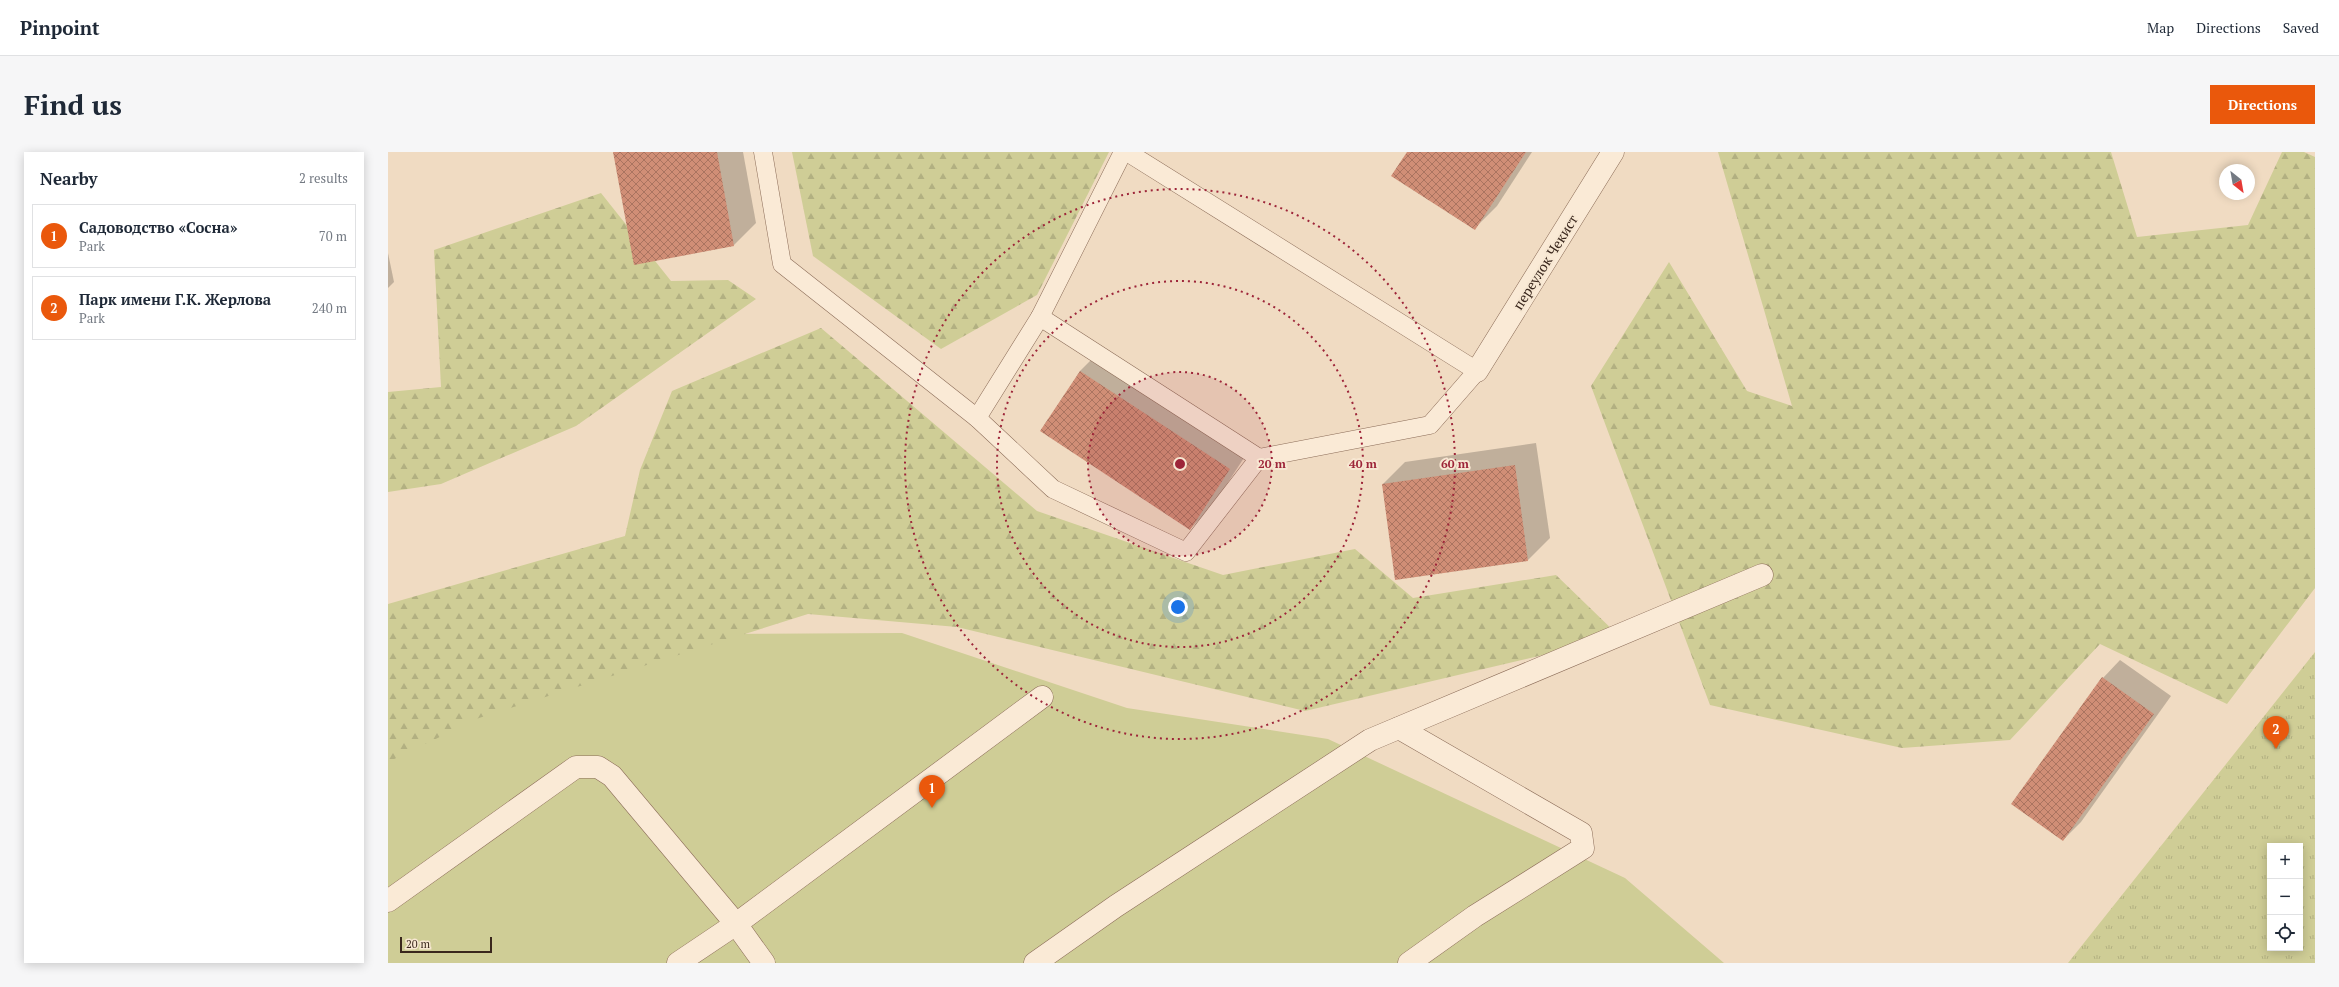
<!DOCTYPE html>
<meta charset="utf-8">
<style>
:root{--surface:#fff;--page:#f6f6f7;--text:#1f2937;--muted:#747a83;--line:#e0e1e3;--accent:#ea580c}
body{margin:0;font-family:"PT Serif",serif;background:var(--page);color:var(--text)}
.controls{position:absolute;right:12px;bottom:12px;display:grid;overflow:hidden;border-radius:0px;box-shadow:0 2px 10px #0003}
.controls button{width:36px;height:36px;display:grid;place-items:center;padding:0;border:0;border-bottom:1px solid var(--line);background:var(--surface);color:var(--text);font:20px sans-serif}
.compass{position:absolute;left:1831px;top:12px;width:36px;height:36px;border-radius:50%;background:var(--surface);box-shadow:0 2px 10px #0003;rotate:149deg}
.scale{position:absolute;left:12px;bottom:10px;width:92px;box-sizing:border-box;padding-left:4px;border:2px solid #3a271d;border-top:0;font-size:11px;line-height:14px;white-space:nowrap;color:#3a271d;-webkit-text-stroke:3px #f7e7d2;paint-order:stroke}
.you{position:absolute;left:790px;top:455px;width:14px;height:14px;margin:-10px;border:3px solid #fff;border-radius:50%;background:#1a73e8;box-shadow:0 0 0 6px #1a73e833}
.badge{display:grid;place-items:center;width:26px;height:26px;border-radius:50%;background:var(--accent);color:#fff;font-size:13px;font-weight:700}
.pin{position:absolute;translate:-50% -33px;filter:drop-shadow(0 1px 2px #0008)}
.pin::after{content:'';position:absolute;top:21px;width:14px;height:12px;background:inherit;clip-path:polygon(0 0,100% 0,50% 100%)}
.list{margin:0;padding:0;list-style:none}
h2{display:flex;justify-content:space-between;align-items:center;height:52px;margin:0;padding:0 16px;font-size:17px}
h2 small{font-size:13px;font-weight:400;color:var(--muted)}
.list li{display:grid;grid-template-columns:26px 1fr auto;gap:12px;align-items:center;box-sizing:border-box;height:64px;margin:0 8px 8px;padding:0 8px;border:1px solid var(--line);border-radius:0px}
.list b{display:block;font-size:15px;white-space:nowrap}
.list p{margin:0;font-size:13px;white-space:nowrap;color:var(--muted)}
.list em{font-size:13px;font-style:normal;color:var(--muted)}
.icon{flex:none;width:22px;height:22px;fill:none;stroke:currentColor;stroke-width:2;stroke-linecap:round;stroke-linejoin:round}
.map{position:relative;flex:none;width:1927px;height:811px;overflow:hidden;border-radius:0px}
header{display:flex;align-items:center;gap:24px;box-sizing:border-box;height:56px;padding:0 20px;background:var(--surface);border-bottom:1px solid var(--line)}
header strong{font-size:19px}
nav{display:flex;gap:22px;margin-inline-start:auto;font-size:14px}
.intro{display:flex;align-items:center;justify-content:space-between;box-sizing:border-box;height:96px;padding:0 24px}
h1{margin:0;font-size:28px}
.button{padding:10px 18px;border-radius:0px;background:var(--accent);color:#fff;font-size:14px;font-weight:700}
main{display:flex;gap:24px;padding:0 24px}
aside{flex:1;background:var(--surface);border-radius:0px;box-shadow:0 2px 10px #0003}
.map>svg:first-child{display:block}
.green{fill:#cfcd96}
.forest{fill:url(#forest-firs)}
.park{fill:url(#park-tufts);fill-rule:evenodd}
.shadow{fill:#0003}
.building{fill:url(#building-cross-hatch)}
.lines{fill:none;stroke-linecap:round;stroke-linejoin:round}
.service-casing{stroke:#8b6c58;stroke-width:19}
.minor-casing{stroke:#8b6c58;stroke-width:23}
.service{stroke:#faead6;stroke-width:18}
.minor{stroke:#faead6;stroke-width:22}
.ring{fill:none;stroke:#9d2539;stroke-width:2;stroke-dasharray:2 4}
.labels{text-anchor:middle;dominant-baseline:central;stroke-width:4;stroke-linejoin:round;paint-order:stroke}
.street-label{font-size:14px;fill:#3a271d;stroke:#f7e7d2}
.centre{fill:#9d2539;stroke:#f7e7d2;stroke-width:2}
.ring-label{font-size:12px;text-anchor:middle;font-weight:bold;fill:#9d2539;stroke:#f7e7d2;stroke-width:4;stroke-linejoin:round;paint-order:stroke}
</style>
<header>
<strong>Pinpoint</strong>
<nav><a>Map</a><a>Directions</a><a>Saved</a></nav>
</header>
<div class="intro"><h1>Find us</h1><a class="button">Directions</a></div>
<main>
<aside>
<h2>Nearby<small>2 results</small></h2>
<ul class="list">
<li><span class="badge">1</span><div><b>Садоводство «Сосна»</b><p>Park</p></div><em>70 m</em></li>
<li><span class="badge">2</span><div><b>Парк имени Г.К. Жерлова</b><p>Park</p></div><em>240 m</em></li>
</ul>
</aside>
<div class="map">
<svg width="1927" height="811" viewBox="0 0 1927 811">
<defs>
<pattern id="forest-firs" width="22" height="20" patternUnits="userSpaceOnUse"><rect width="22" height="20" fill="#cfcd96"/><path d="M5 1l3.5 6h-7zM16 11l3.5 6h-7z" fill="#b2b081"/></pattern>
<pattern id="park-tufts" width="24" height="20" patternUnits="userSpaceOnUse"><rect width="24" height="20" fill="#cfcd96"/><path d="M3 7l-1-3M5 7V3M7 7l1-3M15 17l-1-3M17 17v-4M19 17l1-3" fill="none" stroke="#b2b081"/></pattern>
<pattern id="building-cross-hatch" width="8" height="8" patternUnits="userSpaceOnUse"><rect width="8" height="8" fill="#d08e76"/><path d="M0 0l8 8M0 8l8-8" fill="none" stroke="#aa7460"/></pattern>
</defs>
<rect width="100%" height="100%" fill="#f0dbc2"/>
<polygon class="green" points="514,481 739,556 940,587 1237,726 1336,811 0,811 0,564 324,482"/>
<g class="forest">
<polygon points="404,0 721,0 649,143 553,197 425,104"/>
<polygon points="1330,0 1723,0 1749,85 1860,73 1894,0 1916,0 1927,5 1927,436 1839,552 1712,492 1622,588 1514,596 1322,553 1203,234 1281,110 1359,239 1404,254"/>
<polygon points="213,41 283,129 340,128 368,147 188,274 53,332 0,340 0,240 53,235 46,98"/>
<polygon points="433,176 649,359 835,423 967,397 1025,446 1168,423 1232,485 917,559 569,475 420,462 91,566 0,610 0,452 237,384 252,318 284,239"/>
</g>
<path class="park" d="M1927 500V811H1680ZM1882 694H1912V796H1882Z"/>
<g class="shadow">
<polygon points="226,0 355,0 368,71 346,93 247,112"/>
<polygon points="1020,0 1144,0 1109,54 1087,76"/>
<polygon points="0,101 6,130 0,136"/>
<polygon points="714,197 863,295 824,355 802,377 692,219"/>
<polygon points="1148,291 1162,386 1140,408 995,332 1017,310"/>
<polygon points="1732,508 1783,544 1693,670 1675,688 1715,526"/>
</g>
<g class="building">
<polygon points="225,0 329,0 346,94 246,113"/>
<polygon points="1019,0 1138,0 1087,78 1003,24"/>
<polygon points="692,219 842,317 802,378 652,279"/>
<polygon points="1127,313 1140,409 1007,428 994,332"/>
<polygon points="1714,525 1766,562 1675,689 1623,652"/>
</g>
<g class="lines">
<g class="service-casing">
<g id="service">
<polyline points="375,0 394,112 589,266 665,337 798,400 871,306"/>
<polyline points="652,165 871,306 1042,273 1089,219 739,0"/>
<polyline points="589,266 652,165 735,0"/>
</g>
</g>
<g class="minor-casing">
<g id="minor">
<polyline points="1089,219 1225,0"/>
<polyline points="1011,576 1193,681 1195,696 1087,764 1021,811"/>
<polyline points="0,749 188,615 210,615 224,624 348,772 376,811"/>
<polyline points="290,811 348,772 654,545"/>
<polyline points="647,811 728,754 982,588 1374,423"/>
</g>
</g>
<use href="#service" class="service"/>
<use href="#minor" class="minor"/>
</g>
<circle cx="792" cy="312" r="92" fill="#9d2539" fill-opacity=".12"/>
<g class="ring">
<circle cx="792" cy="312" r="92"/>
<circle cx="792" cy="312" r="183"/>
<circle cx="792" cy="312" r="275"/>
</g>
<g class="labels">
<g class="street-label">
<text transform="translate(1157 110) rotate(-58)">переулок Чекист</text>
</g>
</g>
<circle cx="792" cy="312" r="6" class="centre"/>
<g class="ring-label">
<text x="884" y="316">20 m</text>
<text x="975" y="316">40 m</text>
<text x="1067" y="316">60 m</text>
</g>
</svg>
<div class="controls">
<button>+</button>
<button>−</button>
<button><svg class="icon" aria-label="locate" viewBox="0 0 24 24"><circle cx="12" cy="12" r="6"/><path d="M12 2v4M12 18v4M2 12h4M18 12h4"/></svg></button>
</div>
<svg class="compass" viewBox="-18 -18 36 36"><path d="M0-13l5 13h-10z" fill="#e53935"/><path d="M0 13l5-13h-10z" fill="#747a83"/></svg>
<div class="scale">20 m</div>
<div class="you"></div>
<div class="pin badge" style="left:544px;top:656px">1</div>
<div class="pin badge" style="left:1888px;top:597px">2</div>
</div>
</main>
